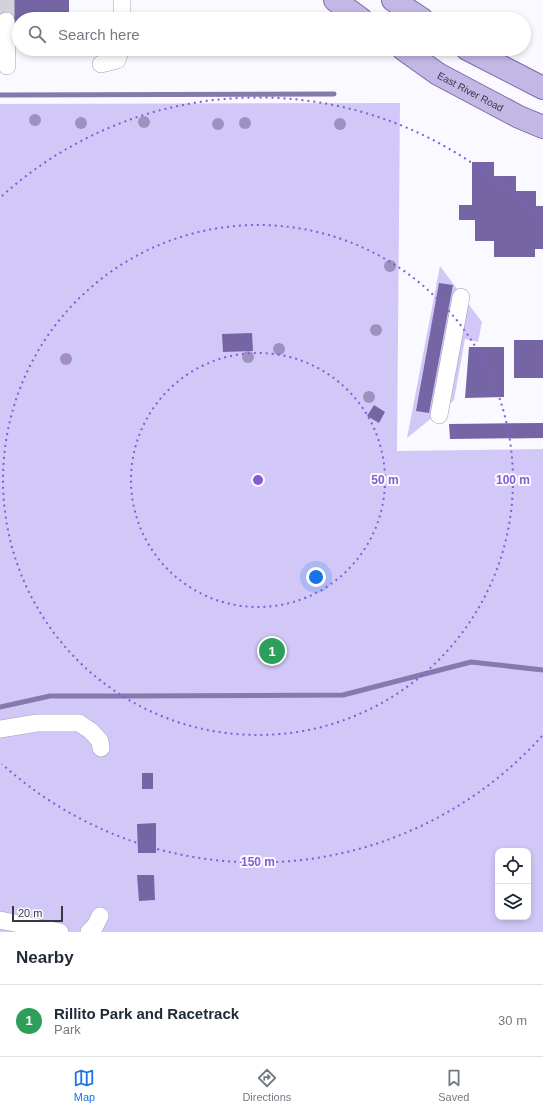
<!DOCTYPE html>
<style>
:root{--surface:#fff;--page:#f6f6f7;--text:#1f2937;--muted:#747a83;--line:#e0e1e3;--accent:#1a73e8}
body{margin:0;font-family:Arial,sans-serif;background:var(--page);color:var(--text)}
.controls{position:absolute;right:12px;bottom:12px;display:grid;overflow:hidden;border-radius:8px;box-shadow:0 2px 6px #0003}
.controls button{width:36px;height:36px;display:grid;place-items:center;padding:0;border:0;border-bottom:1px solid var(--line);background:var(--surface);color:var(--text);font:20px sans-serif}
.scale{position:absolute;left:12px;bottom:10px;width:51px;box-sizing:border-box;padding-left:4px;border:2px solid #3a3743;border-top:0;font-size:11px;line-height:14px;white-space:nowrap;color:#3a3743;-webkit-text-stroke:3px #faf9ff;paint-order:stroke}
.you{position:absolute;left:316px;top:577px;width:14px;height:14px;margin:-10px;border:3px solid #fff;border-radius:50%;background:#1a73e8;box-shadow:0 0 0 6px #1a73e833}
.badge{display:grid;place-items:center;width:26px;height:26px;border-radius:50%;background:var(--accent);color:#fff;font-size:13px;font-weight:700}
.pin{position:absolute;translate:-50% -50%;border:2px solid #fff;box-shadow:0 1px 4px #0006}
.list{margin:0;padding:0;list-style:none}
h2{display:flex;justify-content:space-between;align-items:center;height:52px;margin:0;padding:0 16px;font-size:17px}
h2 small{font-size:13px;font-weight:400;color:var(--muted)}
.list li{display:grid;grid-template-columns:26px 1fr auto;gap:12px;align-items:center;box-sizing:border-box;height:72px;padding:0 16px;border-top:1px solid var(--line)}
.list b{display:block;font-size:15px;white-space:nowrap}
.list p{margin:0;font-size:13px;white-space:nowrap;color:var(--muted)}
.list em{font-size:13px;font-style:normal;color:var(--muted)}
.icon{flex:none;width:22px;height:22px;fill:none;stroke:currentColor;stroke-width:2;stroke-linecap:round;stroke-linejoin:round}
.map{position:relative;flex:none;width:543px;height:932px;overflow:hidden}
.search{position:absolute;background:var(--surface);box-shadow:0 2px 6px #0003;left:12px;right:12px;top:12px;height:44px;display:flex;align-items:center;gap:10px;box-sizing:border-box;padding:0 14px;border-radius:22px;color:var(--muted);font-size:15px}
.sheet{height:124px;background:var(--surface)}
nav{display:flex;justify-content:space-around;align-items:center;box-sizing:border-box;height:56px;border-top:1px solid var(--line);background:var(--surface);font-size:11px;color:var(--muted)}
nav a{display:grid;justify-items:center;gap:2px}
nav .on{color:var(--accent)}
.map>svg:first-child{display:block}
.green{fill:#d2c8f7;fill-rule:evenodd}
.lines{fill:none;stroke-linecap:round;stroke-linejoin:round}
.stream{stroke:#867aad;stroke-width:5}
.building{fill:#7565a4}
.minor-tunnel{stroke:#d4d2d9;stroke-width:17;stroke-dasharray:17 8;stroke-linecap:butt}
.minor-casing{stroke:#a49ebb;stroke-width:18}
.major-casing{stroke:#796ba2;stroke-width:24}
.minor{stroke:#fff;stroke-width:17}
.major{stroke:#c3b7e6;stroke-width:22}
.tree{fill:#9f90bf}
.ring{fill:none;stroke:#835cd6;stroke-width:2;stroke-dasharray:2 4}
.labels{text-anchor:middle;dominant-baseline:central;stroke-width:4;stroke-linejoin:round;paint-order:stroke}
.street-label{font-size:10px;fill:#3a3743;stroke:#faf9ff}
.centre{fill:#835cd6;stroke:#faf9ff;stroke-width:2}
.ring-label{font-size:12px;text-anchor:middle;font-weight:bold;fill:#835cd6;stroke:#faf9ff;stroke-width:4;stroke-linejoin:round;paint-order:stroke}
</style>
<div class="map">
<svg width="543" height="932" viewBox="0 0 543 932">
<rect width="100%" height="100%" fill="#faf9ff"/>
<g class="green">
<path d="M400 103 397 451 543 449V932H0V104ZM498 851H528V917H498Z"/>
<polygon points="440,266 482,322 478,342 465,339 454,400 407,438"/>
</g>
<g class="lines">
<g class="stream">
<polyline points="0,95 334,94"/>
<polyline points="0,707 50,696 124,696 343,695 471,662 543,670"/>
</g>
</g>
<g class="building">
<polygon points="0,0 69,0 69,19 19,19 19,40 9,40 0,21"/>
<polygon points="472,162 494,162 494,176 516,176 516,191 536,191 536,206 543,206 543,249 535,249 535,257 494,257 494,241 475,241 475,220 459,220 459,205 472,205"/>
<polygon points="439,283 453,285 429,413 416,411"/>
<polygon points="252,333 253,351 223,352 222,334"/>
<rect x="514" y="340" width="29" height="38"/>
<polygon points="469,347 504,347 504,397 465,398"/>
<polygon points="374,405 385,412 379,423 367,416"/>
<polygon points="543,423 543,438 450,439 449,424"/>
<rect x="142" y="773" width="11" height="16"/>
<polygon points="156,823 156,853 138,853 137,824"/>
<polygon points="137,875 154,875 155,900 139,901"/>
</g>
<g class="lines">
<polyline class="minor-tunnel" points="6,0 6,21"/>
<g class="minor-casing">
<g id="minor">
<polyline points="122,0 122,19"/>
<polyline points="6,21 7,66"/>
<polyline points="101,64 117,60 121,49"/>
<polyline points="439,415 461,297"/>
<polyline points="0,729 37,723 79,723 91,731 100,741 101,748"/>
<polyline points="0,920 60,932"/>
<polyline points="89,932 95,926 100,916"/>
</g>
</g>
<g class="major-casing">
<g id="major">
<polyline points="335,0 361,19"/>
<polyline points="393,0 422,19"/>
<path id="s1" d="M403 49 438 74 519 117 543 127"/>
<polyline points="467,49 543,88"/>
</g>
</g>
<use href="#minor" class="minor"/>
<use href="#major" class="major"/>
</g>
<g class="tree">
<circle cx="35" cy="120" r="6"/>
<circle cx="144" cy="122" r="6"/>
<circle cx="81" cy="123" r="6"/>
<circle cx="245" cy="123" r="6"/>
<circle cx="218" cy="124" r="6"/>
<circle cx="340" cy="124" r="6"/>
<circle cx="390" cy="266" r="6"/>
<circle cx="376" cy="330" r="6"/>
<circle cx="279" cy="349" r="6"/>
<circle cx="248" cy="357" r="6"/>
<circle cx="66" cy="359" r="6"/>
<circle cx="369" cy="397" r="6"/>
</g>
<g class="ring">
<circle cx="258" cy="480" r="127"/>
<circle cx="258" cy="480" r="255"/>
<path d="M542 736A382 382 0 0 1 2 764M2 196A382 382 0 0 1 542 224"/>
</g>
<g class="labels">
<g class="street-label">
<text stroke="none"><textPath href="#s1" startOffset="80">East River Road</textPath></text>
</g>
</g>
<circle cx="258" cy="480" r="6" class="centre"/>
<g class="ring-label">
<text x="385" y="484">50 m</text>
<text x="513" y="484">100 m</text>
<text x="258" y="866">150 m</text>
</g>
</svg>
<div class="controls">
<button><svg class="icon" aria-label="locate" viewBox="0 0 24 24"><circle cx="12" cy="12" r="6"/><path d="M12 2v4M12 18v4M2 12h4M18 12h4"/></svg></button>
<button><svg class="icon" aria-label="layers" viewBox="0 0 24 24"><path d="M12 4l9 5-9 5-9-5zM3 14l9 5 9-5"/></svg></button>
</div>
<div class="scale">20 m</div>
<div class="you"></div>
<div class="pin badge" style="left:272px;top:651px;background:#2e9e5b">1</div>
<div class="search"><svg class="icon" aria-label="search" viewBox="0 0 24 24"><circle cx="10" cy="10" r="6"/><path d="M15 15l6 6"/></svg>Search here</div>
</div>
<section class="sheet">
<h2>Nearby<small></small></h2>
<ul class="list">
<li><span class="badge" style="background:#2e9e5b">1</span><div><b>Rillito Park and Racetrack</b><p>Park</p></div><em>30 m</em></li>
</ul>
</section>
<nav>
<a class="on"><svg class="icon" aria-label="map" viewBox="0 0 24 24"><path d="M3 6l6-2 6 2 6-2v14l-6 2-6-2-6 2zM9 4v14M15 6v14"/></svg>Map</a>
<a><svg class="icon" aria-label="directions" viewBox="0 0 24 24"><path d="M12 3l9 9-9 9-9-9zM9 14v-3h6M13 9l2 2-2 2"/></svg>Directions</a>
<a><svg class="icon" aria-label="saved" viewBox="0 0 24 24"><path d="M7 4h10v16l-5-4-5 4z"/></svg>Saved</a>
</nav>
